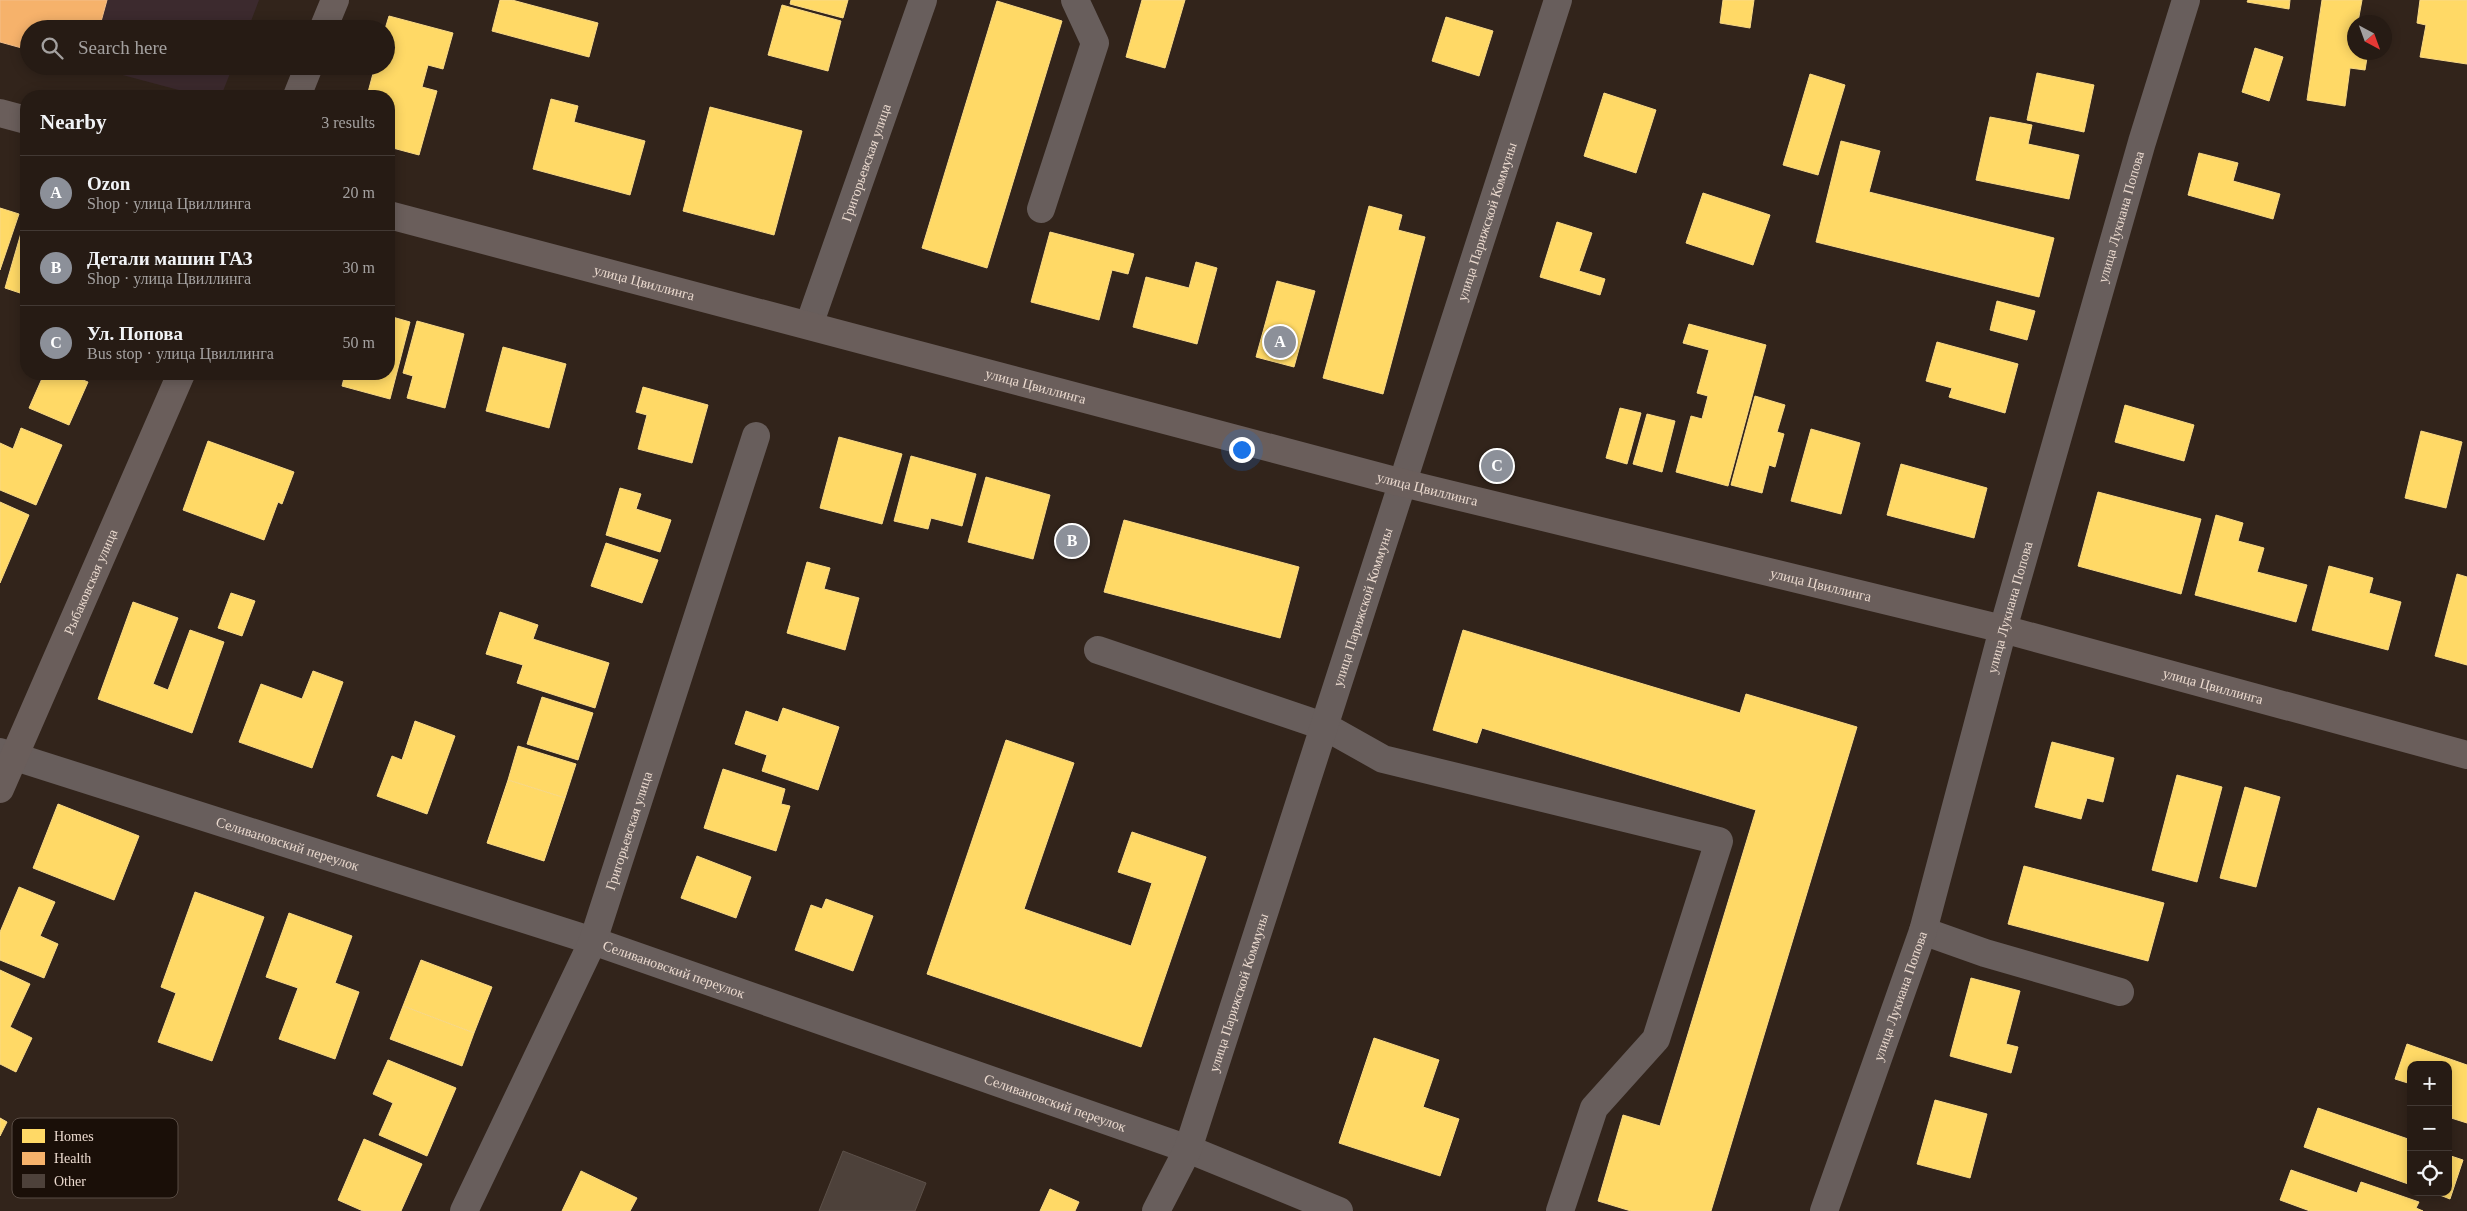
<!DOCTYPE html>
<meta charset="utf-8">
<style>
:root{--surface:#261b14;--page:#2e241d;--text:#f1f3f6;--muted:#a4a1a0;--line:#423934;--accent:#8c9099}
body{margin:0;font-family:Georgia,serif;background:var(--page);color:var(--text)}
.controls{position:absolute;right:15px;bottom:15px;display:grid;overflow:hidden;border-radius:10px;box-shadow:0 2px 12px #0003}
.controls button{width:45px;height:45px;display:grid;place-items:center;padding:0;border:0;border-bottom:1px solid var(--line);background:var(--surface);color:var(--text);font:25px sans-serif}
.compass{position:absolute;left:2347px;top:15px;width:45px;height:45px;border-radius:50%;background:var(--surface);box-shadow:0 2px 12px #0003;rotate:139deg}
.you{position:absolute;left:1241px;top:449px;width:18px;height:18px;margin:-12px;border:4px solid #fff;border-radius:50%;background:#1a73e8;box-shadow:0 0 0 8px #1a73e833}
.badge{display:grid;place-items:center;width:32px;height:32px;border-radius:50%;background:var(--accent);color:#fff;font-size:16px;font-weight:700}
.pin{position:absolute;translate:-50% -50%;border:2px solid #fff;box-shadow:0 1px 5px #0006}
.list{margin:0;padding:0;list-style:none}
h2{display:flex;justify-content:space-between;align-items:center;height:65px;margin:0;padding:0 20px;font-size:21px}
h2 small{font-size:16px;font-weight:400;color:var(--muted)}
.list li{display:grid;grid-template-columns:32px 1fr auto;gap:15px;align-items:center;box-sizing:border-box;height:75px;padding:0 20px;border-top:1px solid var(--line)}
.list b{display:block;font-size:19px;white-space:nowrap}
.list p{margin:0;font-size:16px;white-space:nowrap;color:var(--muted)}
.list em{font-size:16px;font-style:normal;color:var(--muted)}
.icon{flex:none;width:28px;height:28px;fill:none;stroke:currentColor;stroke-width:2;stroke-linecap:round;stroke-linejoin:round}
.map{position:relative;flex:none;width:2467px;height:1211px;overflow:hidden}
.search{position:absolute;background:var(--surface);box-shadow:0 2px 12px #0003;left:20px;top:20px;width:375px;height:55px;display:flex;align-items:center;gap:12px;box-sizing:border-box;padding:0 18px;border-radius:28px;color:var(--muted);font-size:19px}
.panel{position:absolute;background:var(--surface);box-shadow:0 2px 12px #0003;left:20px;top:90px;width:375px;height:290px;border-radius:20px}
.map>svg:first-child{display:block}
.medical{fill:#3c2a2e}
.homes{fill:#ffd966;stroke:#f9d986}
.health{fill:#f6b26b;stroke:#f3be89}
.building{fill:#4d413a;stroke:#5c5049}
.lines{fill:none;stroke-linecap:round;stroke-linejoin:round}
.minor{stroke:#685e5c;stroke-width:28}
.major{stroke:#6a5e5b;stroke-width:28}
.labels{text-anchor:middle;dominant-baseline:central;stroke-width:5;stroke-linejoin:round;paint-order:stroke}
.street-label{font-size:14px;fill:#ebdacf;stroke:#1a0f08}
.key{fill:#1a0f08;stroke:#594c44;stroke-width:1}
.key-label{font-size:14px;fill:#ebdacf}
</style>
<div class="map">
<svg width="2467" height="1211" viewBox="0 0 2467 1211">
<rect width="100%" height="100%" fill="#32241b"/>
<g class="medical">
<polygon points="0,0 259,0 248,29 29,29 29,50 0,42"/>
<polygon points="89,66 233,66 221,96 201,96"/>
</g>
<g class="homes">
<polygon points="500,0 512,0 598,23 589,57 492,31"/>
<polygon points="791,0 848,0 843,18 790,4"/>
<polygon points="1142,0 1185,0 1165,68 1126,57"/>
<polygon points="1723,0 1754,0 1750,28 1720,23"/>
<polygon points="2248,0 2290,0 2289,9 2247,2"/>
<polygon points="2322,0 2362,0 2358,22 2354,22 2354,52 2368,52 2365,70 2350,68 2345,106 2307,100"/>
<polygon points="2420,0 2467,0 2467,64 2420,57 2426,25 2417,23"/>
<polygon points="997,1 1062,21 987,268 922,248"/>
<polygon points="782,5 841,21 828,71 768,55"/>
<polygon points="389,16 453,33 443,69 428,65 422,87 437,91 419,155 389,147 389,96 367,96 375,66 386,66 385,29"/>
<polygon points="1446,17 1493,31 1479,76 1432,61"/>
<polygon points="2255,48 2283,57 2269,101 2242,92"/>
<polygon points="2037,73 2094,85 2084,132 2027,120"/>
<polygon points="1810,74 1845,85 1818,175 1783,165"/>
<polygon points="1604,93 1656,110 1636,173 1584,156"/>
<polygon points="551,99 578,106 574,122 645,141 630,195 533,169"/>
<polygon points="710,107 802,131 774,235 683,211"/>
<polygon points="1990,117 2032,125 2028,144 2079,155 2069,199 1976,180"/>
<polygon points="1841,141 1880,151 1869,192 2054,238 2039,297 1816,242"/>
<polygon points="2199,153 2238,163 2233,181 2280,194 2273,219 2188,195"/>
<polygon points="1703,193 1770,215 1753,265 1686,243"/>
<polygon points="1369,206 1402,215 1398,230 1425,237 1383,394 1323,378"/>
<polygon points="0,208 19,214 0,270"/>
<polygon points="26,216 26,295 5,288"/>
<polygon points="1557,222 1592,233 1579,271 1605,279 1600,295 1540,277"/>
<polygon points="1050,232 1134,254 1128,274 1112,270 1099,320 1031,302"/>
<polygon points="1196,262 1217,268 1197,344 1133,327 1146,277 1189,288"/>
<polygon points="1277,281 1315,291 1294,367 1256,357"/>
<polygon points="1997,301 2035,311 2027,340 1990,330"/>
<polygon points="389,316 410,322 390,399 342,386 345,374 389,374"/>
<polygon points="417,321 464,334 445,408 407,398 413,376 403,373"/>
<polygon points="1689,324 1766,345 1728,486 1676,472 1691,416 1702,419 1708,396 1697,393 1709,350 1683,343"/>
<polygon points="1937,342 2018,364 2005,413 1949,397 1952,388 1926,381"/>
<polygon points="503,347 566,364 549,428 486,411"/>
<polygon points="44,374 68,374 88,382 69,425 29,408"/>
<polygon points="643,387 708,405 692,463 638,449 647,415 636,412"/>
<polygon points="1755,396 1785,405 1777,432 1784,434 1775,467 1769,465 1762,493 1731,485"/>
<polygon points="2125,405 2194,425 2184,461 2115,442"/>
<polygon points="1620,408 1641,413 1627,464 1606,458"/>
<polygon points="1647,414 1675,421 1662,472 1633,464"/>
<polygon points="21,428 62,445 36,505 0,490 0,443 13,449"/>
<polygon points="1811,429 1860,443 1841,514 1791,501"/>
<polygon points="2421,431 2462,442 2446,508 2405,498"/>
<polygon points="839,437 902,454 882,524 820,508"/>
<polygon points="208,441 294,472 282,504 278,502 264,540 183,510"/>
<polygon points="911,456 976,474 962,526 931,518 928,529 894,521"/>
<polygon points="1901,464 1987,488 1974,538 1887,515"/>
<polygon points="986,477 1050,495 1033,559 968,542"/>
<polygon points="620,488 641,494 636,509 671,520 660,552 606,535"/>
<polygon points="2098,492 2201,519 2181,594 2078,566"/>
<polygon points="0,502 29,515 0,583"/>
<polygon points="2216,515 2243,523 2238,541 2264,548 2257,572 2307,585 2296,622 2195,595"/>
<polygon points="1124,520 1299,567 1280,638 1104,592"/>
<polygon points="606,543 658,560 642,603 591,586"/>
<polygon points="807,562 830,568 824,589 859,598 845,650 787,633"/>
<polygon points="2329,566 2373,578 2369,593 2401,602 2388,650 2312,630"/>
<polygon points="2457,574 2467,577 2467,665 2435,656"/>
<polygon points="231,593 255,601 242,636 218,628"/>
<polygon points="133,602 178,618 153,684 168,690 190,630 224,642 192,733 98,699"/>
<polygon points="500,612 538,625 533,639 609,663 595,708 517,683 523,665 486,654"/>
<polygon points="1463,630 1740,713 1746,694 1857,727 1711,1211 1631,1211 1598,1201 1623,1115 1660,1126 1756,810 1482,728 1477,743 1433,730"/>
<polygon points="313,671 343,682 312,768 239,742 261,684 302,699"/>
<polygon points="542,697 593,713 578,760 527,744"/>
<polygon points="783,708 839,727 818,790 762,771 767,755 735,744 746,711 778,722"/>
<polygon points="415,721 455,736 427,814 377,796 392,756 402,760"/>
<polygon points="1006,740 1074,763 1024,909 1131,946 1152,883 1118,872 1132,832 1206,857 1141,1047 927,974"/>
<polygon points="2052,742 2114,758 2103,802 2087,798 2081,819 2035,807"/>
<polygon points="518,746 576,764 565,798 508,780"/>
<polygon points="723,769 785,789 781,804 790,806 776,851 704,828"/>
<polygon points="2177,775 2222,787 2197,882 2152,870"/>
<polygon points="508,780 565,798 544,861 487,843"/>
<polygon points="2245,787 2280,797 2256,887 2220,878"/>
<polygon points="58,804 139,836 114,900 33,868"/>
<polygon points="697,856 751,877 736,918 681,898"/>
<polygon points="2024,866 2164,903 2148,961 2008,924"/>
<polygon points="19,887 55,902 40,936 58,944 44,978 0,960 0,932"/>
<polygon points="195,892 264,917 212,1061 158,1042 176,993 161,987"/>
<polygon points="826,899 873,916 853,971 795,950 811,905 822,909"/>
<polygon points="289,913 352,936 335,983 359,992 335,1059 279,1039 298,988 266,977"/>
<polygon points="421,960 492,987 474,1033 403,1006"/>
<polygon points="0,970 30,984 10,1027 32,1038 16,1072 0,1064"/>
<polygon points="1971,978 2020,991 2006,1044 2018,1047 2011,1073 1950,1056"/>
<polygon points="403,1006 474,1033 462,1066 390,1039"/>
<polygon points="1374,1038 1439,1060 1423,1107 1459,1119 1440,1176 1339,1143"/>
<polygon points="2407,1044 2467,1065 2467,1123 2448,1117 2448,1065 2411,1065 2411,1084 2395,1079"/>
<polygon points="388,1060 456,1088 427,1156 379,1135 393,1103 373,1094"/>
<polygon points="1935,1100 1987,1114 1970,1178 1917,1164"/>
<polygon points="2318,1108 2411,1140 2411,1185 2304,1147"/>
<polygon points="0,1118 7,1122 0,1136"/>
<polygon points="364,1139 422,1164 401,1211 363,1211 338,1200"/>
<polygon points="2448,1155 2463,1160 2450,1199 2432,1192 2448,1192"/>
<polygon points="2291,1170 2357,1193 2361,1182 2419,1202 2416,1208 2423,1211 2310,1211 2280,1200"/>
<polygon points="581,1171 637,1198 630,1211 562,1211"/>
<polygon points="1050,1189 1079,1202 1075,1211 1040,1211"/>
</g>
<polygon class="health" points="0,0 107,0 99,29 29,29 29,50 0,42"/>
<polygon class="building" points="843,1151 926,1183 915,1211 819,1211"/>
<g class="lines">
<g class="minor">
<polyline points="1041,209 1095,43 1075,0"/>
<path id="s1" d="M809 325 923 0"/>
<polyline points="1098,650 1326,727 1383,759 1719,841 1656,1039 1594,1108 1560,1211"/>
<path id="s2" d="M0 752 593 941 1188 1149 1339 1211"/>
<polyline points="1923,931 1985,953 2120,992"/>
<path id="s3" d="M464 1211 593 941 756 436"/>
<path id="s4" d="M1156 1211 1188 1149 1558 0"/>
<path id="s5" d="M1824 1211 1923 931 2003 629 2142 142 2186 0"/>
</g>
<g class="major">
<polyline points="323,29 335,0"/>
<polyline points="297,96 309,66"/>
<polyline points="0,113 26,120"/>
<path id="s6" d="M389 215 1403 483 2003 629 2467 755"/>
<path id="s7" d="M0 789 181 374"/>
</g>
</g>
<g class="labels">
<g class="street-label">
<text stroke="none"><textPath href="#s1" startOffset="172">Григорьевская улица</textPath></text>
<text stroke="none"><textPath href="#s5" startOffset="1038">улица Лукиана Попова</textPath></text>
<text stroke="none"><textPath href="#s4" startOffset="1044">улица Парижской Коммуны</textPath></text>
<text stroke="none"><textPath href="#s6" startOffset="264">улица Цвиллинга</textPath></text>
<text stroke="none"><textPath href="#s6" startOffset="669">улица Цвиллинга</textPath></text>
<text stroke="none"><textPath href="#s6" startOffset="1074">улица Цвиллинга</textPath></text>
<text stroke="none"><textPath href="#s7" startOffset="226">Рыбаковская улица</textPath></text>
<text stroke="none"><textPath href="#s6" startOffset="1479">улица Цвиллинга</textPath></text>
<text stroke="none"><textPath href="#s5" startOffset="632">улица Лукиана Попова</textPath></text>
<text stroke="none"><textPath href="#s4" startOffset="639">улица Парижской Коммуны</textPath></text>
<text stroke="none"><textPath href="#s6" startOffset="1884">улица Цвиллинга</textPath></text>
<text stroke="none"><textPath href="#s3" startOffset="415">Григорьевская улица</textPath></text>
<text stroke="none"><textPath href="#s2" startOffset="302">Селивановский переулок</textPath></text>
<text stroke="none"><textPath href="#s2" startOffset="708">Селивановский переулок</textPath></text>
<text stroke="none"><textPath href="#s4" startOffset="234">улица Парижской Коммуны</textPath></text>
<text stroke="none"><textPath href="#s5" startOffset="228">улица Лукиана Попова</textPath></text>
<text stroke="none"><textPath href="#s2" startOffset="1112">Селивановский переулок</textPath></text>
</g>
</g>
<rect x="12" y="1118" width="166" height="80" rx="8" class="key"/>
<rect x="22" y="1129" width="23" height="14" fill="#ffd966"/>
<rect x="22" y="1152" width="23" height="13" fill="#f6b26b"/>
<rect x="22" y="1174" width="23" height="14" fill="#4d413a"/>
<g class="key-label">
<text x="54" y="1141">Homes</text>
<text x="54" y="1163">Health</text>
<text x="54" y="1186">Other</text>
</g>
</svg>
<div class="controls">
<button>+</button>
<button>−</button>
<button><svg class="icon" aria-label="locate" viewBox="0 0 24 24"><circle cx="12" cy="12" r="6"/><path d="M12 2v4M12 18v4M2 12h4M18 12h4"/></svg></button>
</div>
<svg class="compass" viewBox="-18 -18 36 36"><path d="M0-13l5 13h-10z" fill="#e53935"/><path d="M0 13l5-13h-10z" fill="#a4a1a0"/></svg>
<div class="you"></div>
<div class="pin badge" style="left:1280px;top:342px">A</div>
<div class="pin badge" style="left:1072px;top:541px">B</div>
<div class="pin badge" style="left:1497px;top:466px">C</div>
<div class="search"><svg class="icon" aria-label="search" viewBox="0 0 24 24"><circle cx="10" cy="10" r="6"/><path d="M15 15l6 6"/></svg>Search here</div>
<section class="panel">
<h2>Nearby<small>3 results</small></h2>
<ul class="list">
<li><span class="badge">A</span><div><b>Ozon</b><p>Shop · улица Цвиллинга</p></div><em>20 m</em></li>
<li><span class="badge">B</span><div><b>Детали машин ГАЗ</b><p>Shop · улица Цвиллинга</p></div><em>30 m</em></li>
<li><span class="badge">C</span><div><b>Ул. Попова</b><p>Bus stop · улица Цвиллинга</p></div><em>50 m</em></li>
</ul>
</section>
</div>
